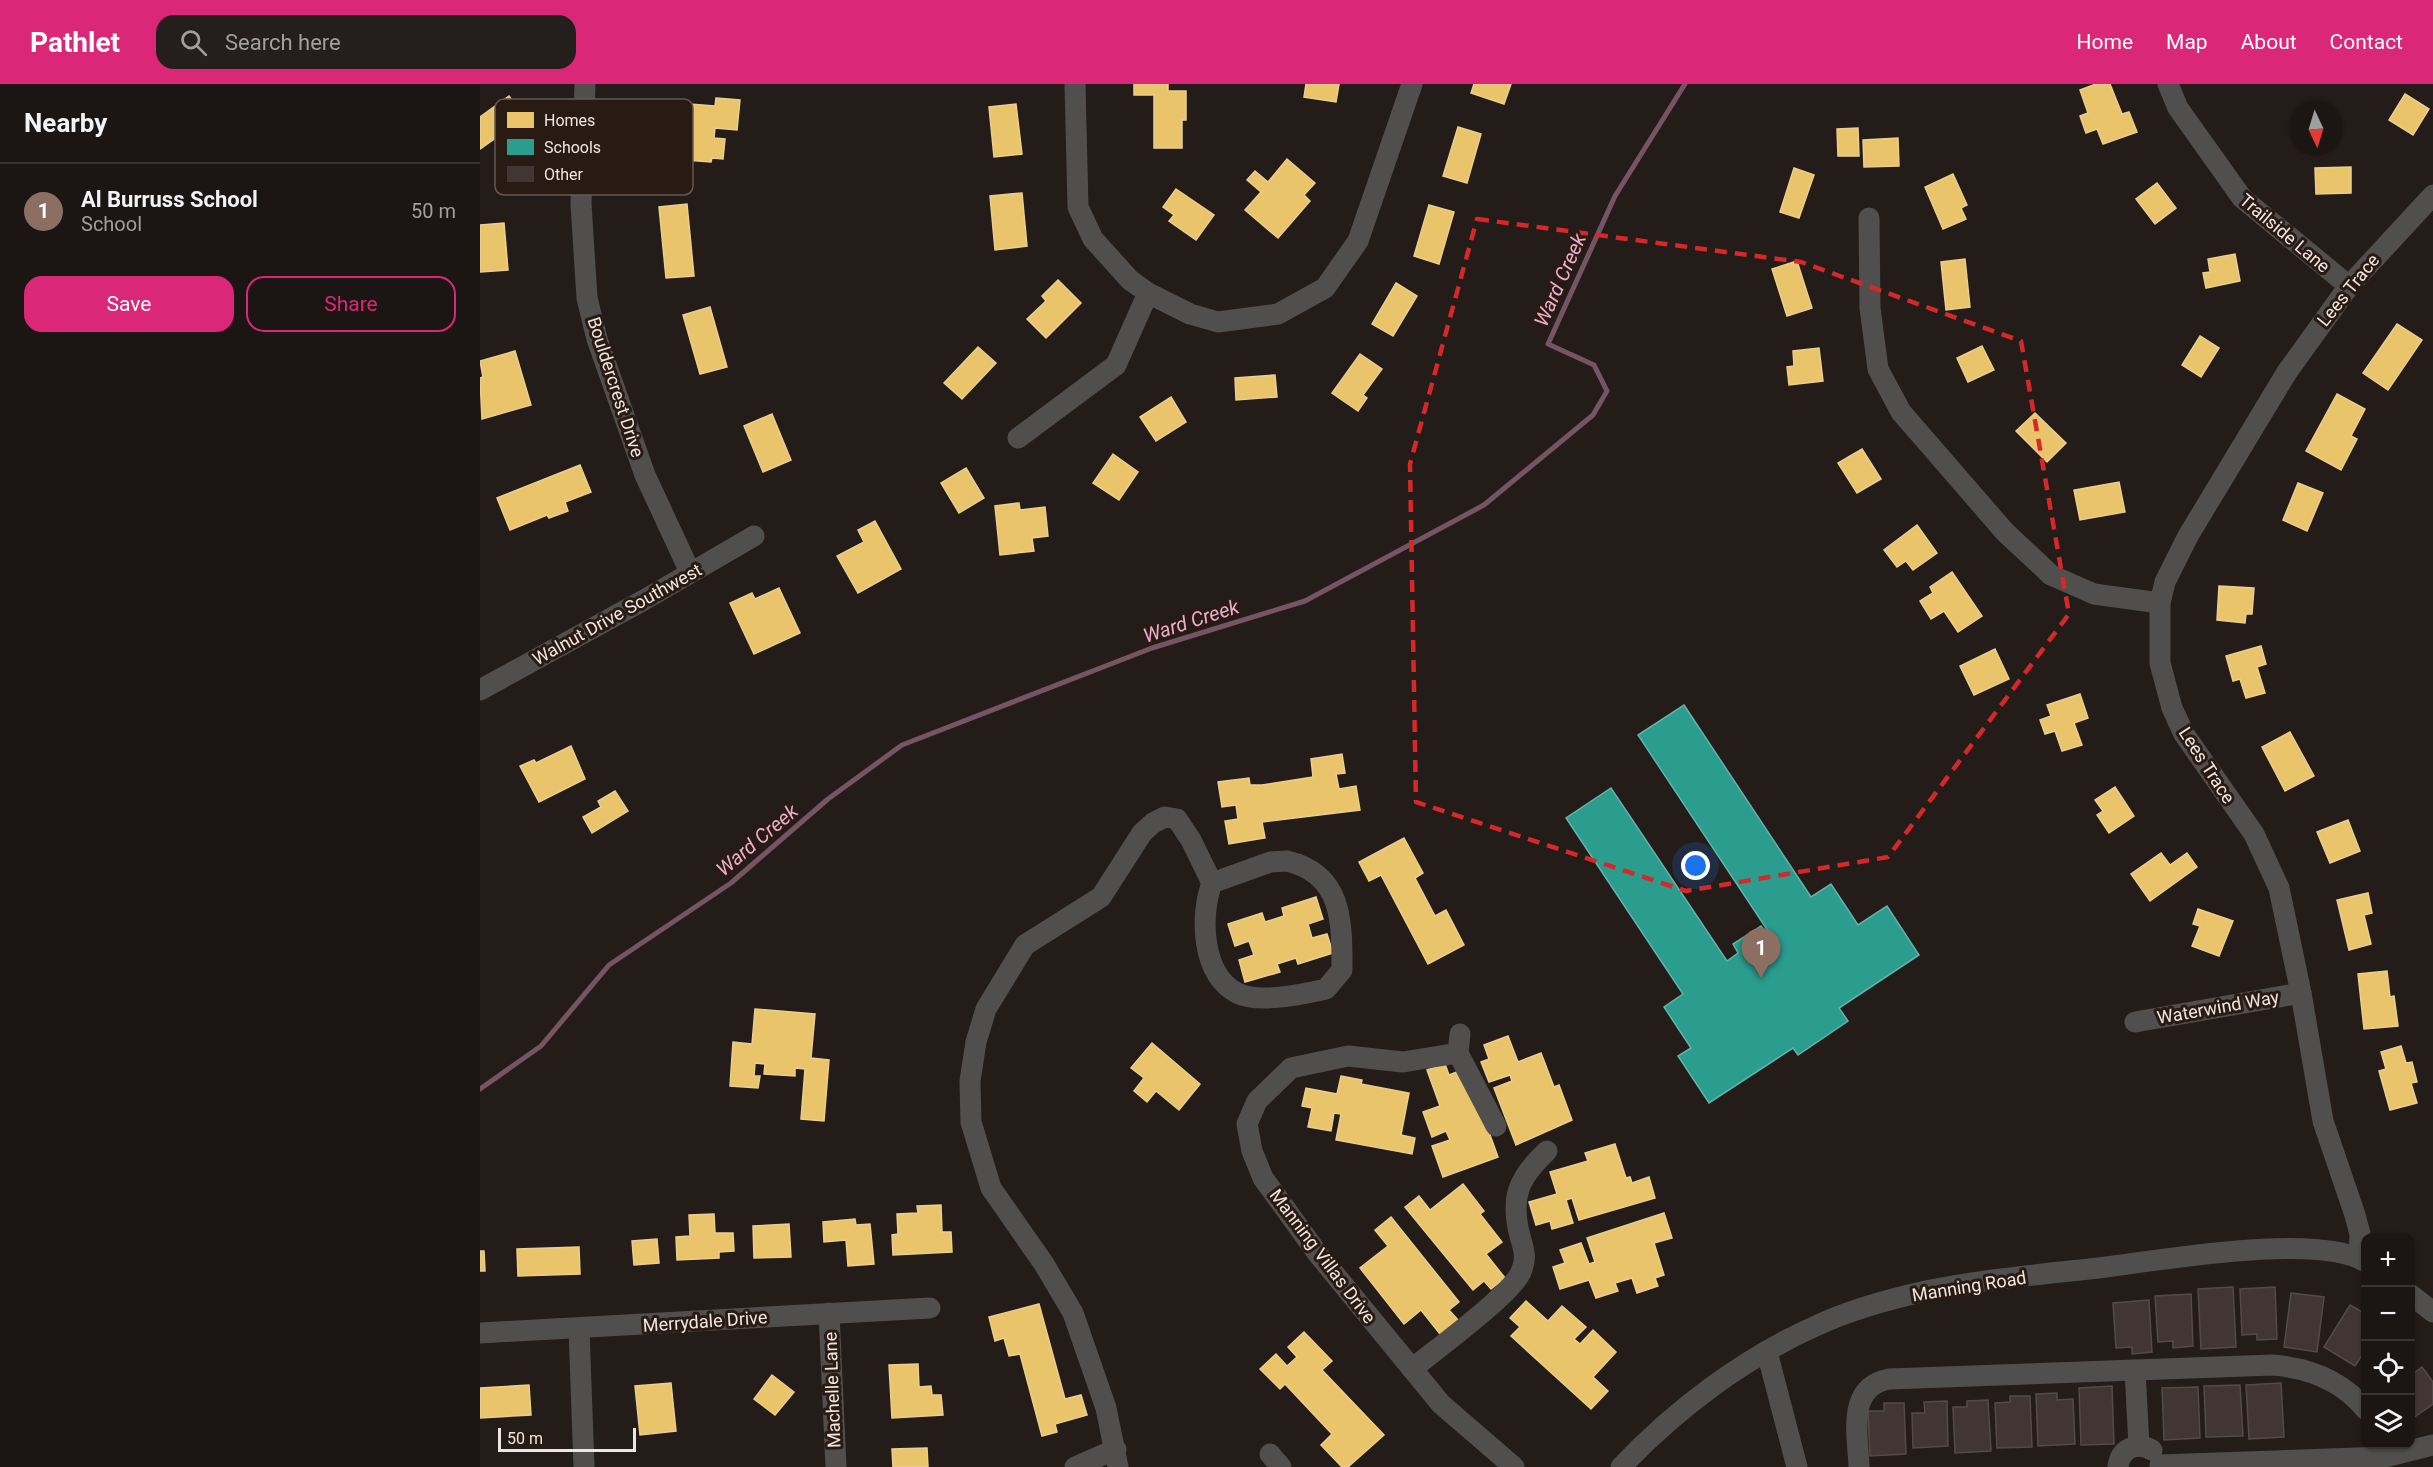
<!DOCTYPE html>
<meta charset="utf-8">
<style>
:root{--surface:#1b1513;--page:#241e1c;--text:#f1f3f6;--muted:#a09fa0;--line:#393433;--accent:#db2777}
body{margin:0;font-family:Roboto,sans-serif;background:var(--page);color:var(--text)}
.controls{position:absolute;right:18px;bottom:18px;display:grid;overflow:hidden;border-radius:12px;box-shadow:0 2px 4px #0004}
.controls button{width:54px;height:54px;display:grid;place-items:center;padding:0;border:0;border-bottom:2px solid var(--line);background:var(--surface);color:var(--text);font:30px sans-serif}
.compass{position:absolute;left:1809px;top:18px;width:54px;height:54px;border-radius:50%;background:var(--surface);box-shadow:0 2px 4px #0004;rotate:176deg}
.scale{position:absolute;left:18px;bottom:15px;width:138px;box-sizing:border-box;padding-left:6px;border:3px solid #f0e6e1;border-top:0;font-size:16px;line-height:21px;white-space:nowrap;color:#f0e6e1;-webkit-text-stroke:4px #291b14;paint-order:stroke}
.you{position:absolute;left:1216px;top:782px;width:21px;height:21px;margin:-15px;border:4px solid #fff;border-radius:50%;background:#1a73e8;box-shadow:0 0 0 9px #1a73e833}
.badge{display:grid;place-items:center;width:39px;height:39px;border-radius:50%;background:var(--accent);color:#fff;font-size:20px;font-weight:700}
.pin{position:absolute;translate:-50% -50px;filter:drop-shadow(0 2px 3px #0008)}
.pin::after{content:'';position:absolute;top:32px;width:21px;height:18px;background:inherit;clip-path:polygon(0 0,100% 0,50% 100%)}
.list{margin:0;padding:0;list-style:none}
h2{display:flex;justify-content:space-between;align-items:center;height:78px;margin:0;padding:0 24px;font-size:26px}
h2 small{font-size:20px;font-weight:400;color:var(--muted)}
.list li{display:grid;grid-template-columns:39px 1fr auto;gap:18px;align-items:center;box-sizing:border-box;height:96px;padding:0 24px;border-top:2px solid var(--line)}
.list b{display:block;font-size:22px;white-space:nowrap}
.list p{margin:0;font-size:20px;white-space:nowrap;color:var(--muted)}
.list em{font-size:20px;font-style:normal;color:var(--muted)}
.actions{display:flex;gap:12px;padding:18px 24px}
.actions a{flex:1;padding:14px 0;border:2px solid var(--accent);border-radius:18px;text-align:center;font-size:21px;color:var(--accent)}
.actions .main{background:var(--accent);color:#fff}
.icon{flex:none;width:33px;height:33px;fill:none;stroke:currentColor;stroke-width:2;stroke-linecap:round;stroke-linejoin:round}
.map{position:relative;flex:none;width:1953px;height:1383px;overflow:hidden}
header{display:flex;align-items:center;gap:36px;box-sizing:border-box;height:84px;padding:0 30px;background:var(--accent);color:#fff}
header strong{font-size:28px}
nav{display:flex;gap:33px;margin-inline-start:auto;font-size:21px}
.search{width:420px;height:54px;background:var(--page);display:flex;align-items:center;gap:15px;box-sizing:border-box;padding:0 21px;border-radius:18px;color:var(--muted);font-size:22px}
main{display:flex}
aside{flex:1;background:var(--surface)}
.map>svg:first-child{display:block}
.homes{fill:#e9c46a;stroke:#ebce8e;stroke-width:1.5}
.schools{fill:#2a9d8f;stroke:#65b3a8;stroke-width:1.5}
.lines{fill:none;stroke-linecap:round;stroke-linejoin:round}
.stream{stroke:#765464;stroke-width:5}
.building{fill:#413634;stroke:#534b4a;stroke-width:1.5}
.street{stroke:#514f4d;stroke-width:21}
.marked{fill:none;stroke:#d62828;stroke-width:4.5;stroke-dasharray:12 8;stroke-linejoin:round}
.labels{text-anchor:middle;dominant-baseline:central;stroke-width:6;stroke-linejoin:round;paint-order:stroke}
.street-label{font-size:18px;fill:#f0e6e1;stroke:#291b14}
.water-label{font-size:20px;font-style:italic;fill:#edadcd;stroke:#291b14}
.key{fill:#291b14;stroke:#655852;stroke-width:1.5}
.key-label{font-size:16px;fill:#f0e6e1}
</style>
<header>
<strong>Pathlet</strong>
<div class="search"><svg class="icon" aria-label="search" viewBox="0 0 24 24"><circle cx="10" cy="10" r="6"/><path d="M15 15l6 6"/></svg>Search here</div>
<nav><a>Home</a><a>Map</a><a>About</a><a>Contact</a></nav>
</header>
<main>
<aside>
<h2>Nearby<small></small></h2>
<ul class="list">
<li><span class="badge" style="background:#8d6e63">1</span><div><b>Al Burruss School</b><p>School</p></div><em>50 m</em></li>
</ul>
<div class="actions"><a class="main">Save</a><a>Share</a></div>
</aside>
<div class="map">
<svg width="1953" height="1383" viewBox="0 0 1953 1383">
<rect width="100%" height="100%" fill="#241c19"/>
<g class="homes">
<polygon points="654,0 688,0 688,7 706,7 706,36 702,36 702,64 674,64 674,11 654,11"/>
<polygon points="826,0 859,0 856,18 824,13"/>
<polygon points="994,0 1031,0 1024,20 991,9"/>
<polygon points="1616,0 1630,0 1642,30 1649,28 1657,48 1623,60 1617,45 1606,49 1600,32 1608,29 1600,6"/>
<polygon points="1925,10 1949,25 1933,51 1909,36"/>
<polygon points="29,12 44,34 0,65 0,33"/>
<polygon points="236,14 260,16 257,46 235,44 234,54 245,55 243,75 232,74 231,78 205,76 210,20 235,22"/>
<polygon points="536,20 542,70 514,73 509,23"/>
<polygon points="978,43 1001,50 987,99 963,92"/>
<polygon points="1378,44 1379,72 1358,72 1357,45"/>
<polygon points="1418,54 1419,82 1384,83 1383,56"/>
<polygon points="807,75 835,99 824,111 830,117 798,154 765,126 781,108 767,96 775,87 788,98"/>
<polygon points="1871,83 1871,109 1836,110 1835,84"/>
<polygon points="1314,84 1334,91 1319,134 1300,128"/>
<polygon points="1473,90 1487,121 1481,124 1486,135 1463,145 1445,103"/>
<polygon points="1677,99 1696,124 1675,140 1656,115"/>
<polygon points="696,105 734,131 716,156 689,137 694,131 683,123"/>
<polygon points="542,109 547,162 515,166 510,112"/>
<polygon points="207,120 214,192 186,194 179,123"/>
<polygon points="949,121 974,128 959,180 934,172"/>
<polygon points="24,139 28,186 0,188 0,141"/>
<polygon points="1755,170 1760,197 1726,204 1723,189 1730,188 1728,175"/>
<polygon points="1485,175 1490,223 1466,226 1461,178"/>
<polygon points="1317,177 1332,224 1307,232 1292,185"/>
<polygon points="578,196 601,219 566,254 547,235 566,217 562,212"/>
<polygon points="916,199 937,212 913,252 892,240"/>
<polygon points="230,223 247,283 220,290 203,231"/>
<polygon points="1917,240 1942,256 1908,306 1883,289"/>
<polygon points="1720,252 1739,264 1721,293 1702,281"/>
<polygon points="1502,262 1514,286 1488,298 1477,274"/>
<polygon points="498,263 516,279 482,315 464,299"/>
<polygon points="1339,264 1343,297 1309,301 1307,283 1314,282 1313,267"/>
<polygon points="35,267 51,321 2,335 0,294 3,293 0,277"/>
<polygon points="880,270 902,285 883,311 887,314 878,327 852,309"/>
<polygon points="795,291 797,313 756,316 755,294"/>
<polygon points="1857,310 1885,325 1871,352 1877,355 1861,386 1826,367"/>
<polygon points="691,313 706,338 676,357 660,333"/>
<polygon points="1555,329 1586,359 1567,378 1536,347"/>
<polygon points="292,330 311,376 283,388 264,342"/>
<polygon points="1382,365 1401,395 1377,409 1358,379"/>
<polygon points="633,370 658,388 639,416 613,399"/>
<polygon points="100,381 111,408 85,418 88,427 69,434 67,431 30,446 17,414"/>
<polygon points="486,384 504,414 479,429 461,399"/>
<polygon points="1639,398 1645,428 1600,436 1594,406"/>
<polygon points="1818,399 1843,409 1827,447 1803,436"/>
<polygon points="539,419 540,426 565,423 568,452 552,454 554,467 520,471 515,422"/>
<polygon points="395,437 421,485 378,509 357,472 384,458 378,446"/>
<polygon points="1437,441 1457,469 1433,486 1426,477 1417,483 1404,466"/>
<polygon points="1472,488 1502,532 1478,548 1464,527 1451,535 1440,517 1453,509 1450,503"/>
<polygon points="1739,502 1774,504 1772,530 1766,530 1765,539 1737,536"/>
<polygon points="299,504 320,549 274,570 250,519 272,509 275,515"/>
<polygon points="1781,562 1786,580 1777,583 1785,609 1766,614 1760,595 1753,597 1746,572"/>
<polygon points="1515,565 1529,595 1494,611 1480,582"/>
<polygon points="1600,610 1608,634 1594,639 1602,661 1582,667 1575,647 1565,650 1560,636 1571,632 1567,621"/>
<polygon points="1810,648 1834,692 1805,707 1782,663"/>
<polygon points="91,662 105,695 59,718 40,682 54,676 56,679"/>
<polygon points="862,670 865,689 856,690 859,705 876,702 880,726 782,738 785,754 749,760 745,737 758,735 756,721 742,723 738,698 769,694 770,701 782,701 833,693 831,675"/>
<polygon points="1635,703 1654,732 1629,749 1617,731 1623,727 1615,716"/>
<polygon points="135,707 148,727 112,749 103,733 121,723 118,717"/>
<polygon points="1868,736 1880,767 1850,779 1837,748"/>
<polygon points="924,754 943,789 935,794 955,832 966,826 984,861 948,880 901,791 889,797 879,778"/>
<polygon points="1681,769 1690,781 1707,769 1717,783 1670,817 1651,790"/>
<polygon points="1888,809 1892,829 1884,831 1891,860 1869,866 1857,816"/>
<polygon points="836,813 843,835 828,840 832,854 847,850 853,869 818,880 816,874 797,880 800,888 765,898 759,876 774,871 769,857 755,862 748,840 782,829 785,838 804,832 802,824"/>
<polygon points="1718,825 1753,837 1739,872 1712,862 1720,842 1713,840"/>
<polygon points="1907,887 1910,913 1914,912 1918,942 1884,945 1878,890"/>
<polygon points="275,925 335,930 331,974 349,976 344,1037 321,1035 325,985 315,984 315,992 284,990 285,980 275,979 274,992 280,992 278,1004 250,1002 253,958 272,960"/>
<polygon points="1028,952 1038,978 1061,969 1074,1003 1079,1001 1092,1036 1036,1061 1014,1004 1032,997 1030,991 1009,998 1001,978 1009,975 1004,961"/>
<polygon points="672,959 720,1000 699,1026 676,1007 667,1018 654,1007 664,994 651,984"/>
<polygon points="1921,962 1926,979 1932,978 1937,998 1931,999 1937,1019 1910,1026 1899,987 1906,985 1901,968"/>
<polygon points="965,980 969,991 982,986 995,1009 1018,1073 963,1093 952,1062 970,1056 966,1047 952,1053 943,1028 960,1022 947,986"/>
<polygon points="861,992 882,996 881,1000 929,1009 921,1051 935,1054 932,1070 856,1056 861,1030 854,1029 851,1047 828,1043 832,1024 822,1022 826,1004 857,1010"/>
<polygon points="1135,1060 1146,1094 1150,1093 1152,1099 1169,1093 1175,1114 1099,1136 1092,1114 1086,1116 1093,1139 1072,1145 1070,1137 1056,1141 1049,1118 1077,1110 1070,1088 1108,1077 1105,1069"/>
<polygon points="983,1100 1004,1127 1000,1130 1022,1158 1006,1170 1025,1194 1011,1205 1004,1197 993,1206 925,1123 939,1112 950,1126"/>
<polygon points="461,1121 462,1148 471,1148 472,1168 413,1171 412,1151 418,1150 417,1130 438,1129 437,1122"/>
<polygon points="1184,1129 1192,1154 1174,1159 1184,1191 1175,1194 1178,1202 1157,1209 1152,1194 1135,1199 1138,1207 1116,1214 1109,1196 1080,1205 1073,1183 1085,1179 1080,1166 1101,1159 1109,1180 1115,1178 1107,1154"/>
<polygon points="234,1130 235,1149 253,1149 254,1167 239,1168 239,1174 197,1176 196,1153 210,1152 209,1131"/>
<polygon points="911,1133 979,1218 969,1226 978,1236 960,1250 941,1226 924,1240 880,1184 908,1162 895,1146"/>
<polygon points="375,1135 376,1141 390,1140 394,1180 368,1182 366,1156 344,1158 343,1138"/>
<polygon points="309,1140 311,1173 274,1174 273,1142"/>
<polygon points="177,1155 179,1179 154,1181 152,1157"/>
<polygon points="99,1163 100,1190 38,1192 37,1165"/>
<polygon points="0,1167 4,1167 5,1187 0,1187"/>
<polygon points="1046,1217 1068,1237 1082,1222 1106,1243 1094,1255 1100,1260 1113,1246 1136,1268 1113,1293 1128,1307 1111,1325 1031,1252 1040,1243 1030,1234"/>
<polygon points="559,1220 585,1315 601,1311 607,1331 575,1340 577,1348 562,1352 540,1270 529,1272 524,1254 515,1257 509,1233"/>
<polygon points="824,1248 852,1277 842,1286 904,1351 868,1383 862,1383 841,1361 852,1350 805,1300 800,1305 780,1285 796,1270 807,1282 817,1273 808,1263"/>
<polygon points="438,1280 439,1303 451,1302 452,1311 461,1311 463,1331 412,1334 409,1281"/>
<polygon points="292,1291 314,1308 295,1331 274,1315"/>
<polygon points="191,1299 196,1347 160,1351 155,1302"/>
<polygon points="49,1301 51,1331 0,1334 0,1304"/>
<polygon points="447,1364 448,1383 413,1383 412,1365"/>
</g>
<polygon class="schools" points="1204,621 1331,813 1351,800 1378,841 1407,822 1439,871 1359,924 1368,937 1318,971 1313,964 1229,1019 1198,972 1211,964 1184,923 1203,910 1086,734 1131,704 1247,877 1258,869 1253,860 1281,842 1286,848 1288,847 1158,651"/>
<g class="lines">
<polyline class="stream" points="0,1005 61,962 129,881 251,799 348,715 422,661 672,564 825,517 1004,421 1113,331 1127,307 1114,281 1068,260 1135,112 1205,0"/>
</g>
<g class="building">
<polygon points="1753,1203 1756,1263 1721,1265 1718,1205"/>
<polygon points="1795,1203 1797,1255 1777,1256 1777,1250 1762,1251 1760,1205"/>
<polygon points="1811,1209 1844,1213 1837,1268 1804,1263"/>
<polygon points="1711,1210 1713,1262 1693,1264 1693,1257 1678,1258 1675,1212"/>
<polygon points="1669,1216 1672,1268 1652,1270 1652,1263 1636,1264 1633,1219"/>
<polygon points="1870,1221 1886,1230 1886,1265 1875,1282 1844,1263"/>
<polygon points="1942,1283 1953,1298 1953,1320 1930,1336 1930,1292"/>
<polygon points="1801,1299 1804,1353 1769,1355 1766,1301"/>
<polygon points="1760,1301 1763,1352 1726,1353 1724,1302"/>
<polygon points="1632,1302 1634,1360 1601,1361 1599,1304"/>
<polygon points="1718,1303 1720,1354 1684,1356 1682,1304"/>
<polygon points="1577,1309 1577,1316 1593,1315 1595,1360 1558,1362 1556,1310"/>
<polygon points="1530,1312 1550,1312 1552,1363 1517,1364 1515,1319 1530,1318"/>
<polygon points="1508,1316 1511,1367 1475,1369 1473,1323 1487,1323 1487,1317"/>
<polygon points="1467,1317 1468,1362 1433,1364 1432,1329 1445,1329 1444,1318"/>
<polygon points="1404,1319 1424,1319 1426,1370 1390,1372 1388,1327 1404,1327"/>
</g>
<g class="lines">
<g class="street">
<polyline points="105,0 101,120 107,214 117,255 165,391 210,488"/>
<polyline points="595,0 598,123 613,155 650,196 668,209 710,230 738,238 798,230 845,204 878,157 932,0"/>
<polyline points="1688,0 1698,24 1762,114 1869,202"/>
<polyline points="1389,134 1390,224 1398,285 1421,328 1525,448 1571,491 1614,510 1680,519"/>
<polyline points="538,354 636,281 668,209"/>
<polyline points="0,606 164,516 274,452"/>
<path d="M807 777C863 790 862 838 862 886L846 905C823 910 779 920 757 909 721 890 720 831 732 799L790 778Z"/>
<polyline points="1655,938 1821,909"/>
<polyline points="980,950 978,969 923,978 868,972 811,984 777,1017 767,1040 772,1067 783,1094 838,1170 961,1320 1034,1383"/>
<polyline points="978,969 1016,1042"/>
<polyline points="1879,1174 1880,1150 1875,1131 1843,1037 1821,909 1799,804 1774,750 1704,650 1692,624 1680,579 1680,519 1685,498 1708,452 1807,288 1869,202 1953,111"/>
<polyline points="1930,1210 1953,1228"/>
<polyline points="349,1229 356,1383"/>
<polyline points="99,1245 104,1383"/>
<polyline points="0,1249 450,1224"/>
<polyline points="1287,1268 1317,1383"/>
<path d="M932 1285C955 1266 1031 1211 1041 1188 1047 1174 1044 1166 1040 1152 1030 1114 1038 1094 1067 1067"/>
<polyline points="1655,1286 1659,1362"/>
<polyline points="790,1370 801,1383"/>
<polyline points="1680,1381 1905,1373 1953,1361"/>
<polyline points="595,1383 636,1365"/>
<polyline points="638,1383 626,1324 593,1229 564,1180 511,1104 491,1038 490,997 496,958 506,925 545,861 621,813 662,749 673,739 685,733 697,735 711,756 732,799"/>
<path d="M1141 1383C1196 1325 1265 1273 1338 1241 1372 1225 1410 1215 1446 1207 1505 1195 1566 1190 1626 1183 1683 1176 1838 1148 1886 1178"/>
<path d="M1379 1383C1378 1351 1366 1303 1409 1295L1793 1281C1829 1284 1862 1296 1886 1326"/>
<path d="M1638 1383C1640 1365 1656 1357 1672 1366"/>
</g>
</g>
<path class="marked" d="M997 135 1321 178 1541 257 1589 530 1408 773 1206 807 936 718 930 380Z"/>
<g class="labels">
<g class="street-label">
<text transform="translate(1805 149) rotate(40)">Trailside Lane</text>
<text transform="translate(1868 206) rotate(-51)">Lees Trace</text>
<text transform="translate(136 303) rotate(72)">Bouldercrest Drive</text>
<text transform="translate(137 530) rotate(-29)">Walnut Drive Southwest</text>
<text transform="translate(1727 681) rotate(57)">Lees Trace</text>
<text transform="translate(1738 923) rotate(-10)">Waterwind Way</text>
<text transform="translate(843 1172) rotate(53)">Manning Villas Drive</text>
<text transform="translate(1489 1202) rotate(-9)">Manning Road</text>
<text transform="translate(225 1237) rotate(-4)">Merrydale Drive</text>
<text transform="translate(352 1306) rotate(-92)">Machelle Lane</text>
</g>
<g class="water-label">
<text transform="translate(1080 196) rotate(-66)">Ward Creek</text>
<text transform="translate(711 537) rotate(-18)">Ward Creek</text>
<text transform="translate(277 756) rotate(-40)">Ward Creek</text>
</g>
</g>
<rect x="15" y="15" width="198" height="96" rx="9" class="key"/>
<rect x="27" y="28" width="27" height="16" fill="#e9c46a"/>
<rect x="27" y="55" width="27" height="16" fill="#2a9d8f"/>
<rect x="27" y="82" width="27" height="16" fill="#413634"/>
<g class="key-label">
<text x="64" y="42">Homes</text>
<text x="64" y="69">Schools</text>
<text x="64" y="96">Other</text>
</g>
</svg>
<div class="controls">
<button>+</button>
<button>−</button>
<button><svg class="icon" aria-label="locate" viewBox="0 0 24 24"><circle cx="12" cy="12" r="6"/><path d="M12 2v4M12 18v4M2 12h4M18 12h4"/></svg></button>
<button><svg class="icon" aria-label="layers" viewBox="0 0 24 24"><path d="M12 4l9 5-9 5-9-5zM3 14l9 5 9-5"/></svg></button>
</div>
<svg class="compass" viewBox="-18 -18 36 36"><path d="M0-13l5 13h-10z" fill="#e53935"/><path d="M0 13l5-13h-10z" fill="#a09fa0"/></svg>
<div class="scale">50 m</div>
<div class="you"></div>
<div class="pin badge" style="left:1281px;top:894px;background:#8d6e63">1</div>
</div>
</main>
